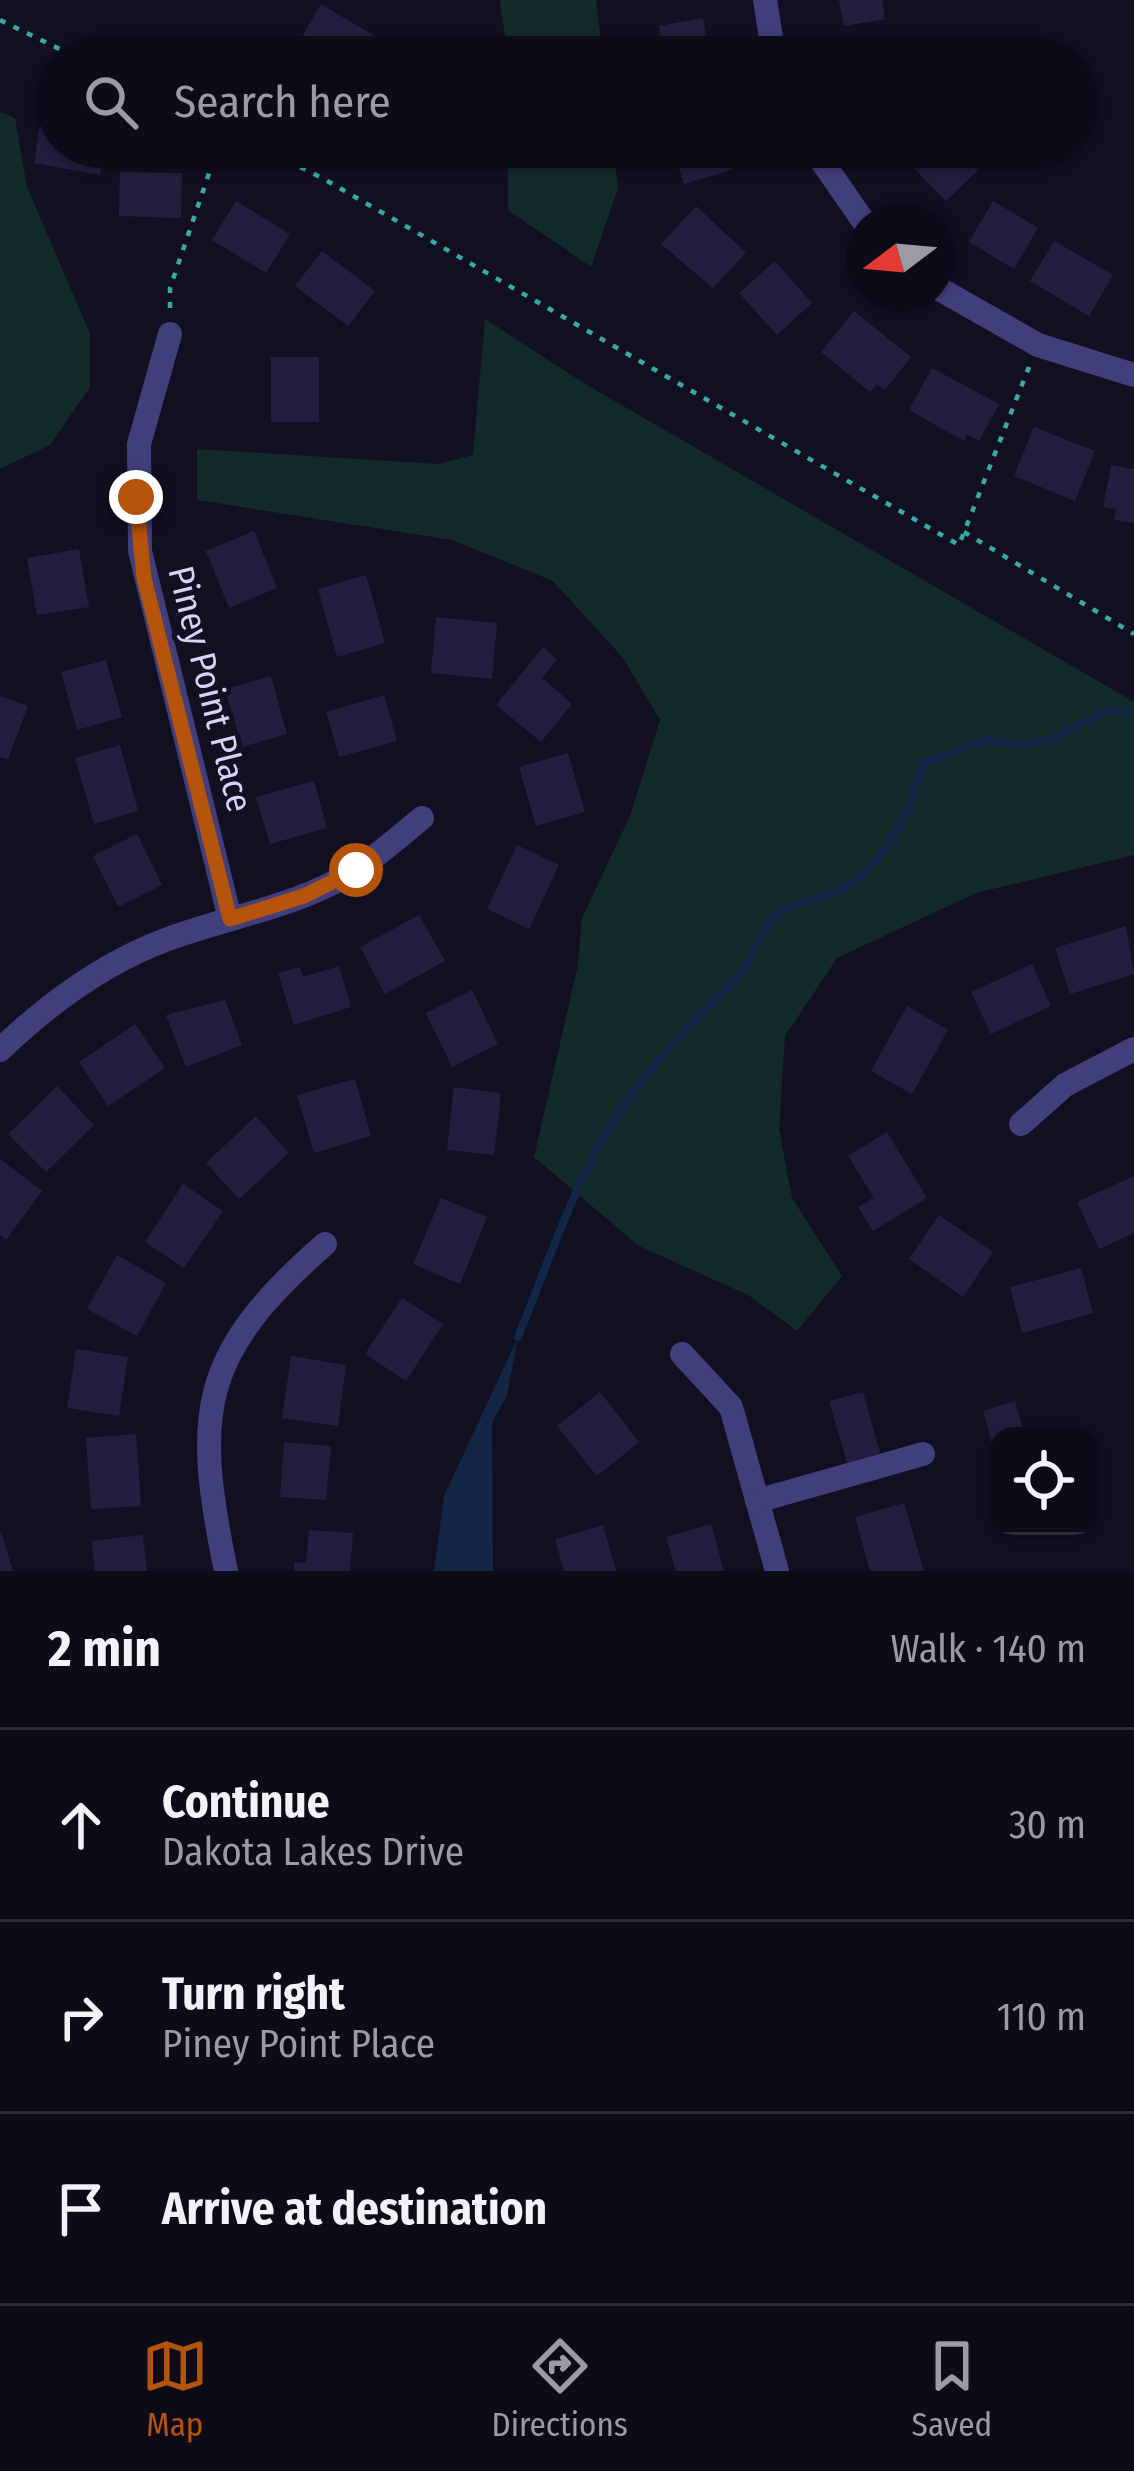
<!DOCTYPE html>
<meta charset="utf-8">
<style>
:root{--surface:#0e0b19;--page:#1c1926;--text:#f1f3f6;--muted:#9b9ba2;--line:#2e2b38;--accent:#b45309}
body{margin:0;font-family:"Fira Sans Condensed",sans-serif;background:var(--page);color:var(--text)}
.controls{position:absolute;right:36px;bottom:36px;display:grid;overflow:hidden;border-radius:24px;box-shadow:0 3px 9px #0004}
.controls button{width:108px;height:108px;display:grid;place-items:center;padding:0;border:0;border-bottom:3px solid var(--line);background:var(--surface);color:var(--text);font:60px sans-serif}
.compass{position:absolute;left:846px;top:204px;width:108px;height:108px;border-radius:50%;background:var(--surface);box-shadow:0 3px 9px #0004;rotate:254deg}
.stop{position:absolute;width:36px;height:36px;margin:-27px;border:9px solid #b45309;border-radius:50%;background:#fff}
.stop.end{background:#b45309;border-color:#fff;box-shadow:0 3px 12px #0008}
.list{margin:0;padding:0;list-style:none}
h2{display:flex;justify-content:space-between;align-items:center;height:156px;margin:0;padding:0 48px;font-size:51px}
h2 small{font-size:39px;font-weight:400;color:var(--muted)}
.list li{display:grid;grid-template-columns:78px 1fr auto;gap:36px;align-items:center;box-sizing:border-box;height:192px;padding:0 48px;border-top:3px solid var(--line)}
.list b{display:block;font-size:45px;white-space:nowrap}
.list p{margin:0;font-size:39px;white-space:nowrap;color:var(--muted)}
.list em{font-size:39px;font-style:normal;color:var(--muted)}
.icon{flex:none;width:66px;height:66px;fill:none;stroke:currentColor;stroke-width:2;stroke-linecap:round;stroke-linejoin:round}
.map{position:relative;flex:none;width:1134px;height:1571px;overflow:hidden}
.search{position:absolute;background:var(--surface);box-shadow:0 3px 9px #0004;left:36px;right:36px;top:36px;height:132px;display:flex;align-items:center;gap:30px;box-sizing:border-box;padding:0 42px;border-radius:66px;color:var(--muted);font-size:45px}
.sheet{height:732px;background:var(--surface)}
nav{display:flex;justify-content:space-around;align-items:center;box-sizing:border-box;height:168px;border-top:3px solid var(--line);background:var(--surface);font-size:33px;color:var(--muted)}
nav a{display:grid;justify-items:center;gap:6px}
nav .on{color:var(--accent)}
.map>svg:first-child{display:block}
.green{fill:#132a2a}
.water{fill:#132646}
.lines{fill:none;stroke-linecap:round;stroke-linejoin:round}
.stream{stroke:#132646;stroke-width:8}
.building{fill:#241d40}
.path{stroke:#38aaa5;stroke-width:4.5;stroke-dasharray:6 9;stroke-linecap:butt}
.street{stroke:#413e7c;stroke-width:24}
.route{stroke:#b45309;stroke-width:15}
.labels{text-anchor:middle;dominant-baseline:central;stroke-width:10;stroke-linejoin:round;paint-order:stroke}
.street-label{font-size:36px;fill:#d8d2fb;stroke:#120f21}
</style>
<div class="map">
<svg width="1134" height="1571" viewBox="0 0 1134 1571">
<rect width="100%" height="100%" fill="#120f21"/>
<g class="green">
<polygon points="500,0 596,0 603,57 508,57"/>
<polygon points="0,112 15,118 27,187 90,334 90,387 50,445 0,469"/>
<polygon points="508,147 613,147 618,188 591,267 508,210"/>
<polygon points="485,319 587,385 1134,702 1134,855 976,893 837,958 785,1036 779,1129 792,1198 842,1276 797,1331 748,1295 639,1246 534,1157 578,965 582,918 630,816 660,720 623,658 553,581 452,540 197,500 197,449 438,464 473,455"/>
</g>
<polygon class="water" points="518,1337 507,1395 492,1423 493,1571 434,1571 444,1496"/>
<g class="lines">
<path class="stream" d="M518 1337C552 1254 581 1160 636 1088 666 1049 700 1015 735 980 754 961 759 929 781 912 798 899 824 900 842 889 887 863 911 809 924 763L985 740 1026 745 1054 738 1105 711H1134"/>
</g>
<g class="building">
<polygon points="839,0 882,0 885,19 844,26"/>
<polygon points="321,4 373,35 359,57 313,57 296,47"/>
<polygon points="703,18 710,57 664,57 659,26"/>
<polygon points="890,35 896,57 843,57 841,47"/>
<polygon points="41,119 57,122 57,147 105,147 100,175 34,163"/>
<polygon points="673,147 725,147 732,170 684,184"/>
<polygon points="909,147 956,147 978,170 946,201 901,155"/>
<polygon points="120,172 182,173 181,218 119,216"/>
<polygon points="236,201 290,234 266,273 212,240"/>
<polygon points="993,201 1038,228 1014,269 969,242"/>
<polygon points="696,206 746,253 713,288 661,244"/>
<polygon points="1054,241 1113,275 1089,316 1030,281"/>
<polygon points="322,251 375,291 348,326 295,286"/>
<polygon points="775,261 812,303 777,335 739,293"/>
<polygon points="854,311 911,357 885,390 877,384 870,392 821,352"/>
<rect x="271" y="357" width="48" height="65"/>
<polygon points="932,368 999,404 979,441 967,434 964,441 909,410"/>
<polygon points="1034,427 1095,451 1075,501 1014,476"/>
<polygon points="1111,465 1134,469 1134,523 1114,520 1116,509 1103,507"/>
<polygon points="254,531 277,588 229,608 206,551"/>
<polygon points="79,549 89,607 37,615 27,558"/>
<polygon points="366,575 385,643 337,657 318,589"/>
<polygon points="436,617 497,623 492,679 431,673"/>
<polygon points="543,647 557,659 542,678 572,704 541,742 496,705"/>
<polygon points="106,660 122,717 77,730 61,672"/>
<polygon points="271,676 287,734 242,747 225,689"/>
<polygon points="384,695 397,741 339,757 326,712"/>
<polygon points="0,696 28,706 8,759 0,757"/>
<polygon points="120,745 138,811 94,824 75,758"/>
<polygon points="568,753 585,812 536,826 519,767"/>
<polygon points="314,781 327,828 270,844 256,797"/>
<polygon points="137,834 162,885 118,907 93,856"/>
<polygon points="517,845 559,865 529,929 487,909"/>
<polygon points="419,915 445,961 385,994 360,947"/>
<polygon points="1126,926 1134,974 1070,994 1055,948"/>
<polygon points="1032,964 1051,1006 991,1034 971,992"/>
<polygon points="339,966 351,1007 294,1025 278,973 300,967 303,977"/>
<polygon points="472,990 498,1044 452,1067 426,1013"/>
<polygon points="225,1000 242,1045 186,1067 166,1015"/>
<polygon points="907,1006 948,1030 912,1094 871,1071"/>
<polygon points="135,1024 165,1068 108,1106 79,1062"/>
<polygon points="355,1079 371,1136 314,1153 297,1095"/>
<polygon points="57,1086 94,1125 46,1172 8,1134"/>
<polygon points="454,1087 501,1093 494,1155 447,1150"/>
<polygon points="256,1116 289,1153 239,1199 206,1163"/>
<polygon points="887,1132 927,1198 873,1231 858,1207 874,1198 848,1156"/>
<polygon points="0,1159 42,1191 6,1240 0,1235"/>
<polygon points="1134,1176 1134,1233 1099,1249 1077,1202"/>
<polygon points="183,1184 223,1211 184,1268 145,1242"/>
<polygon points="441,1198 487,1217 460,1284 413,1264"/>
<polygon points="939,1215 993,1252 963,1297 909,1259"/>
<polygon points="117,1255 166,1283 137,1336 87,1309"/>
<polygon points="1081,1268 1093,1313 1022,1333 1010,1287"/>
<polygon points="402,1298 443,1324 406,1381 365,1354"/>
<polygon points="76,1349 128,1357 119,1416 67,1408"/>
<polygon points="291,1356 346,1365 338,1426 282,1418"/>
<polygon points="600,1392 639,1442 597,1476 557,1426"/>
<polygon points="863,1392 880,1453 847,1463 829,1401"/>
<polygon points="1015,1401 1025,1436 999,1436 993,1447 983,1411"/>
<polygon points="136,1434 141,1506 91,1509 86,1438"/>
<polygon points="284,1442 331,1446 326,1500 280,1497"/>
<polygon points="904,1503 924,1571 870,1571 855,1517"/>
<polygon points="711,1524 724,1571 676,1571 666,1537"/>
<polygon points="603,1525 616,1571 564,1571 555,1539"/>
<polygon points="309,1530 353,1533 350,1571 294,1571 294,1562 306,1563"/>
<polygon points="0,1532 1,1532 13,1571 0,1571"/>
<polygon points="143,1535 147,1571 95,1571 92,1541"/>
</g>
<g class="lines">
<g class="path">
<polyline points="0,20 76,57"/>
<polyline points="260,147 324,179 959,545 1029,367"/>
<polyline points="170,308 170,288 218,147"/>
<polyline points="964,532 1134,634"/>
</g>
<g class="street">
<polyline points="765,0 774,57"/>
<polyline points="812,147 864,222"/>
<polyline points="936,287 1038,345 1134,375"/>
<polyline points="170,334 139,444 140,551 230,919"/>
<path d="M0 1050C48 1004 105 962 168 939 230 916 301 906 357 869 380 854 401 835 422 818"/>
<polyline points="1021,1124 1065,1085 1134,1049"/>
<polyline points="682,1354 731,1407 777,1571"/>
<polyline points="757,1501 923,1454"/>
<path d="M226 1571C193 1412 199 1354 325 1244"/>
</g>
</g>
<g class="lines">
<polyline class="route" points="136,497 144,578 230,919 304,896 356,870"/>
</g>
<g class="labels">
<g class="street-label">
<text transform="translate(210 689) rotate(76)">Piney Point Place</text>
</g>
</g>
</svg>
<div class="controls">
<button><svg class="icon" aria-label="locate" viewBox="0 0 24 24"><circle cx="12" cy="12" r="6"/><path d="M12 2v4M12 18v4M2 12h4M18 12h4"/></svg></button>
</div>
<svg class="compass" viewBox="-18 -18 36 36"><path d="M0-13l5 13h-10z" fill="#e53935"/><path d="M0 13l5-13h-10z" fill="#9b9ba2"/></svg>
<div class="stop" style="left:356px;top:870px"></div>
<div class="stop end" style="left:136px;top:497px"></div>
<div class="search"><svg class="icon" aria-label="search" viewBox="0 0 24 24"><circle cx="10" cy="10" r="6"/><path d="M15 15l6 6"/></svg>Search here</div>
</div>
<section class="sheet">
<h2>2 min<small>Walk · 140 m</small></h2>
<ul class="list">
<li><svg class="icon" aria-label="ahead" viewBox="0 0 24 24"><path d="M12 20V5M6 11l6-6 6 6"/></svg><div><b>Continue</b><p>Dakota Lakes Drive</p></div><em>30 m</em></li>
<li><svg class="icon" aria-label="right" viewBox="0 0 24 24"><path d="M7 20v-9h11M14 6l5 5-5 5"/></svg><div><b>Turn right</b><p>Piney Point Place</p></div><em>110 m</em></li>
<li><svg class="icon" aria-label="arrive" viewBox="0 0 24 24"><path d="M6 21V4h12l-3 4 3 4H6"/></svg><div><b>Arrive at destination</b></div></li>
</ul>
</section>
<nav>
<a class="on"><svg class="icon" aria-label="map" viewBox="0 0 24 24"><path d="M3 6l6-2 6 2 6-2v14l-6 2-6-2-6 2zM9 4v14M15 6v14"/></svg>Map</a>
<a><svg class="icon" aria-label="directions" viewBox="0 0 24 24"><path d="M12 3l9 9-9 9-9-9zM9 14v-3h6M13 9l2 2-2 2"/></svg>Directions</a>
<a><svg class="icon" aria-label="saved" viewBox="0 0 24 24"><path d="M7 4h10v16l-5-4-5 4z"/></svg>Saved</a>
</nav>
